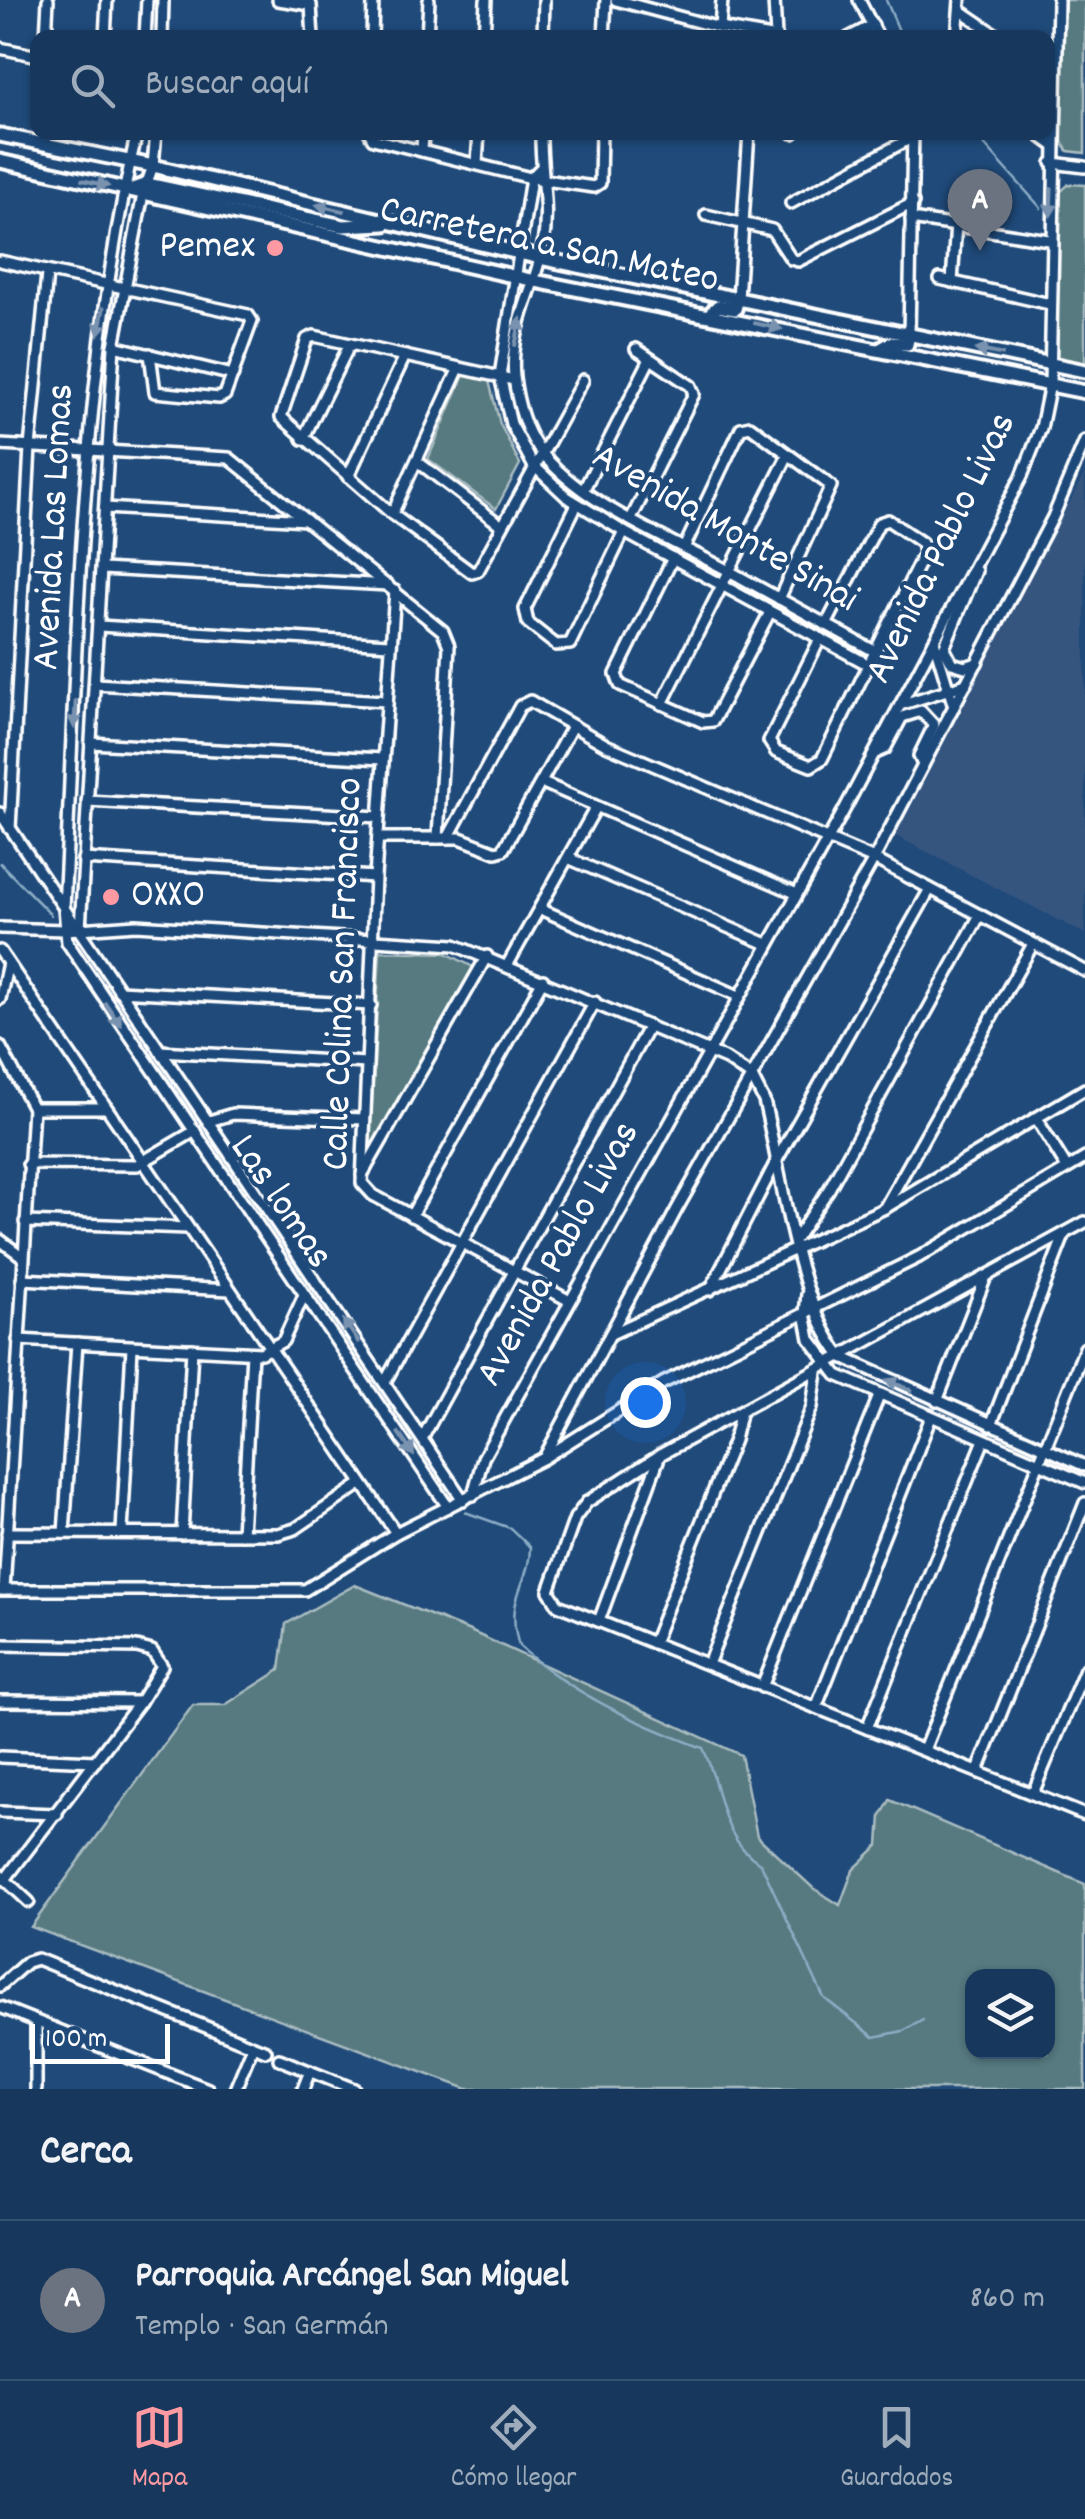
<!DOCTYPE html>
<html lang="es">
<meta charset="utf-8">
<style>
:root{--surface:#17385c;--page:#244365;--text:#f1f3f6;--muted:#9eacbb;--line:#365272;--accent:#ff9aa2}
body{margin:0;font-family:Dekko,sans-serif;background:var(--page);color:var(--text)}
.controls{position:absolute;right:30px;bottom:30px;display:grid;overflow:hidden;border-radius:20px;box-shadow:0 2px 8px #0004}
.controls button{width:90px;height:90px;display:grid;place-items:center;padding:0;border:0;border-bottom:2px solid var(--line);background:var(--surface);color:var(--text);font:50px sans-serif}
.scale{position:absolute;left:30px;bottom:25px;width:140px;box-sizing:border-box;padding-left:10px;border:5px solid #fff;border-top:0;font-size:28px;line-height:35px;white-space:nowrap;color:#fff;-webkit-text-stroke:8px #1f4a7a;paint-order:stroke}
.you{position:absolute;left:645px;top:1402px;width:35px;height:35px;margin:-25px;border:8px solid #fff;border-radius:50%;background:#1a73e8;box-shadow:0 0 0 15px #1a73e833}
.badge{display:grid;place-items:center;width:65px;height:65px;border-radius:50%;background:var(--accent);color:#fff;font-size:32px;font-weight:700}
.pin{position:absolute;translate:-50% -82px;filter:drop-shadow(0 2px 5px #0008)}
.pin::after{content:'';position:absolute;top:52px;width:35px;height:30px;background:inherit;clip-path:polygon(0 0,100% 0,50% 100%)}
.list{margin:0;padding:0;list-style:none}
h2{display:flex;justify-content:space-between;align-items:center;height:130px;margin:0;padding:0 40px;font-size:42px}
h2 small{font-size:32px;font-weight:400;color:var(--muted)}
.list li{display:grid;grid-template-columns:65px 1fr auto;gap:30px;align-items:center;box-sizing:border-box;height:160px;padding:0 40px;border-top:2px solid var(--line)}
.list b{display:block;font-size:38px;white-space:nowrap}
.list p{margin:0;font-size:32px;white-space:nowrap;color:var(--muted)}
.list em{font-size:32px;font-style:normal;color:var(--muted)}
.icon{flex:none;width:55px;height:55px;fill:none;stroke:currentColor;stroke-width:2;stroke-linecap:round;stroke-linejoin:round}
.map{position:relative;flex:none;width:1085px;height:2089px;overflow:hidden}
.search{position:absolute;background:var(--surface);box-shadow:0 2px 8px #0004;left:30px;right:30px;top:30px;height:110px;display:flex;align-items:center;gap:25px;box-sizing:border-box;padding:0 35px;border-radius:20px;color:var(--muted);font-size:38px}
.sheet{height:290px;background:var(--surface)}
nav{display:flex;justify-content:space-around;align-items:center;box-sizing:border-box;height:140px;border-top:2px solid var(--line);background:var(--surface);font-size:28px;color:var(--muted)}
nav a{display:grid;justify-items:center;gap:5px}
nav .on{color:var(--accent)}
.map>svg:first-child{display:block}
.built{fill:#34547f}
.green{fill:#567a80;stroke:#aabcc0;stroke-width:2.5;fill-rule:evenodd}
.lines{fill:none;stroke-linecap:round;stroke-linejoin:round}
.stream{stroke:#8dadc5;stroke-width:2.5}
.minor-casing{stroke:#fff;stroke-width:16}
.major-casing{stroke:#fff;stroke-width:19}
.minor{stroke:#1f4a7a;stroke-width:9}
.major{stroke:#1f4a7a;stroke-width:11}
.oneway{fill:#7992af}
.poi-dot{fill:#ff9aa2;stroke:#1f4a7a;stroke-width:4}
.labels{text-anchor:middle;dominant-baseline:central;stroke-width:8;stroke-linejoin:round;paint-order:stroke}
.street-label{font-size:40px;fill:#fff;stroke:#1f4a7a}
.poi-label{font-size:40px;fill:#fff;stroke:#1f4a7a;text-anchor:end}
</style>
<div class="map">
<svg width="1085" height="2089" viewBox="0 0 1085 2089">
<rect width="100%" height="100%" fill="#1f4a7a"/>
<filter id="ink" filterUnits="userSpaceOnUse"><feTurbulence type="fractalNoise" baseFrequency=".01" numOctaves="2"/><feDisplacementMap in="SourceGraphic" scale="20" xChannelSelector="R" yChannelSelector="G"/><feConvolveMatrix kernelMatrix="1 2 1 2 8 2 1 2 1" color-interpolation-filters="sRGB"/></filter>
<g filter="url(#ink)">
<polygon class="built" points="1085,473 1085,934 896,836"/>
<g class="green">
<polygon points="1065,0 1085,0 1085,153 1068,151 1060,139"/>
<path d="M1069 184 1085 185V363C1074 368 1061 364 1054 354L1058 194Z"/>
<polygon points="464,375 489,381 500,424 520,464 496,509 428,459"/>
<polygon points="380,951 446,953 475,968 369,1156"/>
<path d="M355 1585 470 1631 741 1755 757 1836 813 1888 840 1905 853 1870 879 1845 881 1816 890 1800 1085 1884V2089H467L31 1927 193 1705H225L280 1670 286 1624ZM972 1976H1048V2052H972Z"/>
</g>
<g class="lines">
<g class="stream">
<polyline points="886,0 902,38"/>
<polyline points="973,132 1041,208"/>
<polyline points="0,863 51,915"/>
<polyline points="78,948 196,1120"/>
<polyline points="211,1139 451,1493"/>
<path d="M465 1512 510 1528 530 1547C530 1585 504 1596 519 1646 572 1694 636 1723 703 1748 723 1790 717 1836 761 1864L824 1998 874 2037 903 2031 923 2020"/>
</g>
<g class="minor-casing">
<g id="minor">
<polyline points="278,0 311,5 313,38"/>
<polyline points="616,0 720,28 777,38"/>
<polyline points="774,0 776,37"/>
<polyline points="859,0 879,38"/>
<polyline points="960,10 1001,38"/>
<polyline points="720,28 722,0"/>
<polyline points="46,38 48,0"/>
<polyline points="105,38 107,0"/>
<polyline points="145,38 147,0"/>
<polyline points="162,38 163,0"/>
<polyline points="372,38 373,0"/>
<polyline points="427,38 429,0"/>
<polyline points="484,38 486,0"/>
<polyline points="543,38 544,0"/>
<polyline points="604,38 606,0"/>
<polyline points="848,38 873,25"/>
<polyline points="957,38 960,0"/>
<polyline points="0,48 38,56"/>
<path d="M137 132C78 386 78 648 64 907L67 942 448 1507"/>
<polyline points="369,132 373,139 531,178 594,187 600,183 601,132"/>
<path d="M541 132C540 171 550 205 543 245 535 290 509 329 514 377 517 401 524 428 538 448 578 503 670 539 729 571 778 598 827 625 876 652"/>
<polyline points="1035,132 1054,146"/>
<polyline points="793,133 794,132"/>
<polyline points="422,151 423,132"/>
<polyline points="1052,163 1085,167"/>
<polyline points="477,164 479,132"/>
<polyline points="540,169 531,178 500,376 511,424 533,465 567,497 624,532 869,665"/>
<polyline points="791,203 913,137"/>
<polyline points="706,215 772,230 791,259 798,261 913,203"/>
<polyline points="911,219 1049,240"/>
<polyline points="0,261 248,315 252,321 225,395 219,398 155,392 150,354"/>
<polyline points="940,279 1050,304"/>
<polyline points="952,282 956,224"/>
<polyline points="738,299 749,132"/>
<polyline points="909,335 913,132"/>
<polyline points="114,346 233,375"/>
<polyline points="514,380 314,336 307,339 281,417 392,514 472,573 478,571 583,380"/>
<polyline points="303,439 350,344"/>
<polyline points="0,445 229,458 443,631 449,646 438,838"/>
<polyline points="418,462 502,526"/>
<polyline points="348,477 405,356"/>
<polyline points="584,489 650,359"/>
<polyline points="577,504 525,609 528,623 556,645 570,644 624,532"/>
<polyline points="105,508 306,520"/>
<polyline points="392,514 459,368"/>
<polyline points="631,519 694,394 691,386 636,349"/>
<polyline points="684,548 741,428 750,426 831,486 779,599"/>
<polyline points="673,558 616,674 620,685 703,722 713,721 770,612"/>
<polyline points="102,569 388,585"/>
<polyline points="976,571 944,648 952,663 965,667 977,663"/>
<polyline points="395,591 375,877 362,1183 373,1195 568,1300"/>
<polyline points="99,626 389,644"/>
<polyline points="820,639 769,741 776,752 811,766 822,759 924,553 922,543 888,520 879,523 826,625"/>
<polyline points="934,641 954,707"/>
<polyline points="95,684 386,701"/>
<polyline points="662,704 788,455"/>
<polyline points="900,705 966,684"/>
<polyline points="91,743 382,759"/>
<polyline points="876,753 885,749 902,717 921,711 934,725 919,756 923,765"/>
<polyline points="543,783 795,893"/>
<polyline points="87,801 379,817"/>
<polyline points="0,813 463,1500"/>
<polyline points="10,829 30,447 47,274"/>
<polyline points="378,838 460,838 496,852 503,850 571,728"/>
<polyline points="448,838 520,706 530,701 606,745 874,859 1085,971"/>
<polyline points="568,858 767,944"/>
<polyline points="83,859 375,877"/>
<polyline points="540,909 739,996"/>
<path d="M0 928 65 930 136 925 455 945 726 1059 752 1077 764 1101C782 1174 795 1299 842 1357L1085 1466"/>
<polyline points="80,929 114,346 143,194 153,166 156,132"/>
<polyline points="0,951 396,1533"/>
<polyline points="508,964 595,809"/>
<polyline points="119,991 371,1005"/>
<polyline points="0,999 8,963"/>
<polyline points="0,1046 33,1108"/>
<polyline points="160,1051 366,1063"/>
<polyline points="33,1108 106,1108"/>
<polyline points="1036,1118 1067,1168"/>
<polyline points="209,1121 233,1114 364,1119"/>
<polyline points="28,1164 137,1165 195,1131"/>
<polyline points="362,1175 487,956"/>
<polyline points="885,1207 1033,944"/>
<polyline points="411,1216 543,980"/>
<polyline points="25,1222 188,1228"/>
<polyline points="1085,1222 660,1455 587,1502 575,1518 549,1591 558,1605 1085,1815"/>
<polyline points="796,1238 829,1189 980,915"/>
<polyline points="0,1240 23,1257"/>
<polyline points="22,1279 230,1290"/>
<polyline points="710,1290 778,1158 930,889"/>
<polyline points="807,1294 805,1313 810,1339 837,1375 1085,1483"/>
<polyline points="611,1334 885,1208 1085,1089"/>
<polyline points="18,1340 261,1353 283,1341 304,1295"/>
<polyline points="385,1382 595,1002"/>
<polyline points="937,1401 985,1279"/>
<polyline points="991,1425 1065,1233"/>
<polyline points="423,1437 649,1026"/>
<polyline points="545,1456 677,1209 874,859 1053,517 1085,441"/>
<polyline points="473,1495 483,1458 843,812 1022,476 1041,428 1050,384 1058,0"/>
<polyline points="122,1532 132,1347"/>
<polyline points="7,1533 278,1534 295,1529 361,1484"/>
<polyline points="64,1533 77,1343"/>
<polyline points="182,1534 192,1349"/>
<polyline points="242,1534 252,1353"/>
<polyline points="0,1590 305,1590 396,1533 544,1458 663,1383 919,1257 1085,1158"/>
<polyline points="4,1590 33,1108"/>
<polyline points="599,1621 660,1455"/>
<polyline points="653,1643 734,1440 740,1414"/>
<polyline points="0,1645 137,1647 152,1651 162,1666 140,1702 7,1877"/>
<polyline points="708,1664 812,1407 817,1372"/>
<polyline points="762,1687 879,1396"/>
<polyline points="0,1701 140,1702"/>
<polyline points="816,1708 931,1417"/>
<polyline points="867,1728 984,1440"/>
<polyline points="924,1750 1085,1348"/>
<polyline points="0,1757 96,1761"/>
<polyline points="978,1771 1085,1503"/>
<polyline points="1033,1793 1085,1669"/>
<polyline points="0,1812 57,1814"/>
<polyline points="0,1875 29,1902"/>
<polyline points="0,1986 27,1962 37,1959 266,2051"/>
<polyline points="0,2007 208,2089"/>
<polyline points="279,2059 354,2089"/>
<polyline points="36,2089 36,2023"/>
<polyline points="235,2089 253,2046"/>
<polyline points="303,2089 310,2071"/>
</g>
</g>
<g class="major-casing">
<g id="major">
<polyline points="0,135 153,166 540,258 1085,371"/>
<polyline points="0,161 535,281 1085,392"/>
<polyline points="127,191 147,184 343,226 385,224"/>
<polyline points="710,314 718,306 735,309 738,299"/>
<polyline points="879,350 891,343 907,344 909,335"/>
</g>
</g>
<use href="#minor" class="minor"/>
<use href="#major" class="major"/>
</g>
<defs><path id="oneway-solid" d="M-6-.8H1V-3.2L6.5 0L1 3.2V.8H-6Z" transform="scale(2.5)"/></defs>
<g class="oneway">
<use href="#oneway-solid" transform="translate(95 183) rotate(13)"/>
<use href="#oneway-solid" transform="translate(1051 202) rotate(92)"/>
<use href="#oneway-solid" transform="translate(330 208) rotate(-167)"/>
<use href="#oneway-solid" transform="translate(101 321) rotate(101)"/>
<use href="#oneway-solid" transform="translate(768 326) rotate(12)"/>
<use href="#oneway-solid" transform="translate(518 332) rotate(-78)"/>
<use href="#oneway-solid" transform="translate(989 352) rotate(-169)"/>
<use href="#oneway-solid" transform="translate(75 714) rotate(93)"/>
<use href="#oneway-solid" transform="translate(113 1014) rotate(55)"/>
<use href="#oneway-solid" transform="translate(351 1331) rotate(-124)"/>
<use href="#oneway-solid" transform="translate(899 1385) rotate(-157)"/>
<use href="#oneway-solid" transform="translate(406 1444) rotate(56)"/>
</g>
</g>
<g class="poi-dot">
<circle cx="275" cy="248" r="10"/>
<circle cx="111" cy="897" r="10"/>
</g>
<g class="labels">
<g class="street-label">
<text transform="translate(549 247) rotate(12)">Carretera a San Mateo</text>
<text transform="translate(56 527) rotate(-87)">Avenida Las Lomas</text>
<text transform="translate(724 530) rotate(30)">Avenida Monte Sinai</text>
<text transform="translate(943 549) rotate(-64)">Avenida Pablo Livas</text>
<text transform="translate(345 974) rotate(-88)">Calle Colina San Francisco</text>
<text transform="translate(279 1203) rotate(56)">Las lomas</text>
<text transform="translate(560 1255) rotate(-61)">Avenida Pablo Livas</text>
</g>
<g class="poi-label">
<text x="255" y="248">Pemex</text>
<text x="131" y="897" text-anchor="start">OXXO</text>
</g>
</g>
</svg>
<div class="controls">
<button><svg class="icon" aria-label="layers" viewBox="0 0 24 24"><path d="M12 4l9 5-9 5-9-5zM3 14l9 5 9-5"/></svg></button>
</div>
<div class="scale">100 m</div>
<div class="you"></div>
<div class="pin badge" style="left:980px;top:251px;background:#6b7280">A</div>
<div class="search"><svg class="icon" aria-label="search" viewBox="0 0 24 24"><circle cx="10" cy="10" r="6"/><path d="M15 15l6 6"/></svg>Buscar aquí</div>
</div>
<section class="sheet">
<h2>Cerca<small></small></h2>
<ul class="list">
<li><span class="badge" style="background:#6b7280">A</span><div><b>Parroquia Arcángel San Miguel</b><p>Templo · San Germán</p></div><em>860 m</em></li>
</ul>
</section>
<nav>
<a class="on"><svg class="icon" aria-label="map" viewBox="0 0 24 24"><path d="M3 6l6-2 6 2 6-2v14l-6 2-6-2-6 2zM9 4v14M15 6v14"/></svg>Mapa</a>
<a><svg class="icon" aria-label="directions" viewBox="0 0 24 24"><path d="M12 3l9 9-9 9-9-9zM9 14v-3h6M13 9l2 2-2 2"/></svg>Cómo llegar</a>
<a><svg class="icon" aria-label="saved" viewBox="0 0 24 24"><path d="M7 4h10v16l-5-4-5 4z"/></svg>Guardados</a>
</nav>
